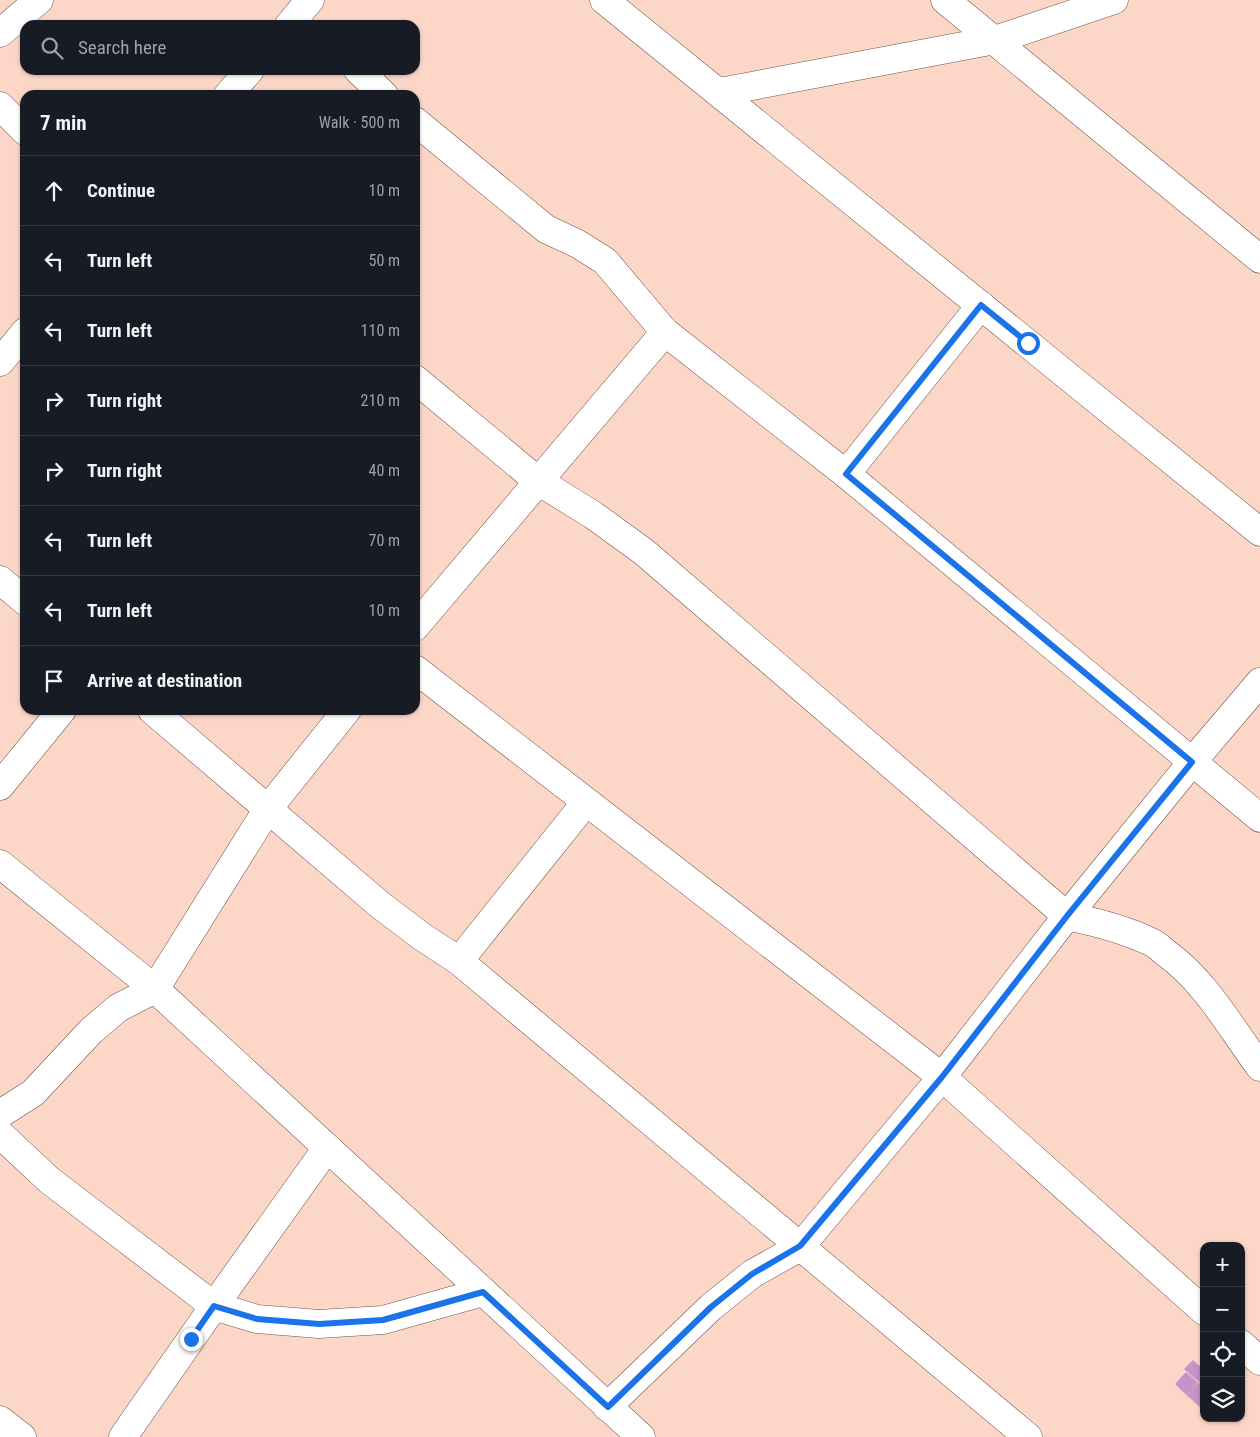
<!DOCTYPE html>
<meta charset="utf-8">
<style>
:root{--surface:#171b24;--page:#20242c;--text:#f1f3f6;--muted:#9ea1a6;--line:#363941}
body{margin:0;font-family:"Roboto Condensed",sans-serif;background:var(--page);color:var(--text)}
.controls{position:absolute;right:15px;bottom:15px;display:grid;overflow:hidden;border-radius:10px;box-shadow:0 1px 4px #0004}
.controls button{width:45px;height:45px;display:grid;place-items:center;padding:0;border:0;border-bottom:1px solid var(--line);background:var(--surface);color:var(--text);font:25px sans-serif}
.stop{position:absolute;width:15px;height:15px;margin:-11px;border:4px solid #1a73e8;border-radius:50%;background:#fff}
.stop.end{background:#1a73e8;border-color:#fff;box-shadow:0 1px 5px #0008}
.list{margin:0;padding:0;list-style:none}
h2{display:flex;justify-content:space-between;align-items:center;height:65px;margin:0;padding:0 20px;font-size:21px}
h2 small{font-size:16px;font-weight:400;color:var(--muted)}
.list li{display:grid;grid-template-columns:32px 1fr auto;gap:15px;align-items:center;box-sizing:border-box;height:70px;padding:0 20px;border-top:1px solid var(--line)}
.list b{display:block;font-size:19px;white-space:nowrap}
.list em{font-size:16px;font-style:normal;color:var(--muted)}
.icon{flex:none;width:28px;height:28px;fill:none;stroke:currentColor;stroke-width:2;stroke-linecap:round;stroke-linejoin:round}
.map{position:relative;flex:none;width:1260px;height:1437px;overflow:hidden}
.search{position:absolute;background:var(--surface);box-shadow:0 1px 4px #0004;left:20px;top:20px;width:400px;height:55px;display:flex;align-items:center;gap:12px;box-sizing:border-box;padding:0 18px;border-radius:15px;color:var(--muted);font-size:19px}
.panel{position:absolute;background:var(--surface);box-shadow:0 1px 4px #0004;left:20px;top:90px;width:400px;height:625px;border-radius:15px}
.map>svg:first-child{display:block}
.building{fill:#c791cc;filter:url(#shadow)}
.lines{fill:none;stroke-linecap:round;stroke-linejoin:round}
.minor-casing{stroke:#705245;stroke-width:29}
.minor{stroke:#fff;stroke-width:28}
.route{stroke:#1a73e8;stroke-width:6}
</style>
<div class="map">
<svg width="1260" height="1437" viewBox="0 0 1260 1437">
<defs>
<filter id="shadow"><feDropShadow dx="4.5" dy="4.5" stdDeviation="0" flood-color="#0004"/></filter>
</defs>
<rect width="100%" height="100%" fill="#fcd7c8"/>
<g class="building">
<polygon points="1193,1360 1204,1370 1204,1386 1201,1390 1204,1392 1204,1410 1188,1396 1200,1382 1184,1369"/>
<polygon points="1186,1372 1197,1382 1187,1395 1175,1384"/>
</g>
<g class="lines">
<g class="minor-casing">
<g id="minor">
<polyline points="604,0 1260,532"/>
<polyline points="945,0 1260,259"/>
<polyline points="289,25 310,0"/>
<polyline points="0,33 39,0"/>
<polyline points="358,70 384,95"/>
<polyline points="720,92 995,40 1114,0"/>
<polyline points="228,95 250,70"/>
<polyline points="0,106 25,131"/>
<polyline points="415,121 546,229 578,244 605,261 665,332 846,474 1260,818"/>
<polyline points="0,362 25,332"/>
<path d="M415 379 538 481 593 515 644 552 1067 916C1096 922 1124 929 1151 942 1156 944 1161 949 1166 953 1207 983 1230 1027 1260 1067"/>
<polyline points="846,474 981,305"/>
<polyline points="0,580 25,601"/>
<polyline points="415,627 665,332"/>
<polyline points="415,669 942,1077 1204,1311"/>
<polyline points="152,710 379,904 421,936 459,961 1028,1437"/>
<polyline points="0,786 62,710"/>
<polyline points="0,864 155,989 641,1437"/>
<polyline points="459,961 586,802"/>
<polyline points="0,1114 33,1093 91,1031 118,1008 155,989 267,810 347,710"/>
<polyline points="0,1134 49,1180 214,1306 257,1319 319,1324 383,1320 483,1292"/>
<polyline points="1241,1344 1260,1361"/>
<polyline points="607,1407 711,1307 752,1274 800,1247 942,1077 1067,916 1192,762 1260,682"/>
<polyline points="0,1420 22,1437"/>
<polyline points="123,1437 214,1306 327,1148"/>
</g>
</g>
<use href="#minor" class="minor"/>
</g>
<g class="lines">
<polyline class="route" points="191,1339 214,1306 257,1319 319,1324 383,1320 483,1292 608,1407 711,1307 752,1274 800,1246 942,1077 1067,916 1192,762 846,474 981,305 1028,343"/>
</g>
</svg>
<div class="controls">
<button>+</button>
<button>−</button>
<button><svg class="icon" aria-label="locate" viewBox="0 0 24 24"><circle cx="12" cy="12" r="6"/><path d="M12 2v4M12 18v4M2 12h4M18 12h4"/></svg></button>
<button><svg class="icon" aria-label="layers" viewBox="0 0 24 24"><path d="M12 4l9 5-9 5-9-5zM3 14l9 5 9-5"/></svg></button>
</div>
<div class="stop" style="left:1028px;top:343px"></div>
<div class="stop end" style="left:191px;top:1339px"></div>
<div class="search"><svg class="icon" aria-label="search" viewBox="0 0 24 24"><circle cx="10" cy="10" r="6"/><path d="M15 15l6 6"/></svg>Search here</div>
<section class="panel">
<h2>7 min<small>Walk · 500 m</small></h2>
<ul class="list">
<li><svg class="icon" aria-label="ahead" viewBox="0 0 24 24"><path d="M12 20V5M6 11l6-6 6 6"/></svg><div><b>Continue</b></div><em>10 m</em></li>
<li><svg class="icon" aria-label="left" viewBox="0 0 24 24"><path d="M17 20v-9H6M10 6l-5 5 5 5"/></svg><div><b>Turn left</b></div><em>50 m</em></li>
<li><svg class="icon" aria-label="left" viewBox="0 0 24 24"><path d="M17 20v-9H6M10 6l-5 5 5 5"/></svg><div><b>Turn left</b></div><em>110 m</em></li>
<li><svg class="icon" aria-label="right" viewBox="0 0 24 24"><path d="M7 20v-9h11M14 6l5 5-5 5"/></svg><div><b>Turn right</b></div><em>210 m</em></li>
<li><svg class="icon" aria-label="right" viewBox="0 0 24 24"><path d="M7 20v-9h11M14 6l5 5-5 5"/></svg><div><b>Turn right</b></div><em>40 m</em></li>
<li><svg class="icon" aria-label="left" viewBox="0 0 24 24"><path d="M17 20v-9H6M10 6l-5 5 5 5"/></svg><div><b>Turn left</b></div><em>70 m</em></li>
<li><svg class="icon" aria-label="left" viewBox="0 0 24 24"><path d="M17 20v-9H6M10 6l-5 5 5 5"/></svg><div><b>Turn left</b></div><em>10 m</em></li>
<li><svg class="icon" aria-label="arrive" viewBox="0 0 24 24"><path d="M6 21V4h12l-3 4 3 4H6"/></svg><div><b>Arrive at destination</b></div></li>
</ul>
</section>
</div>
